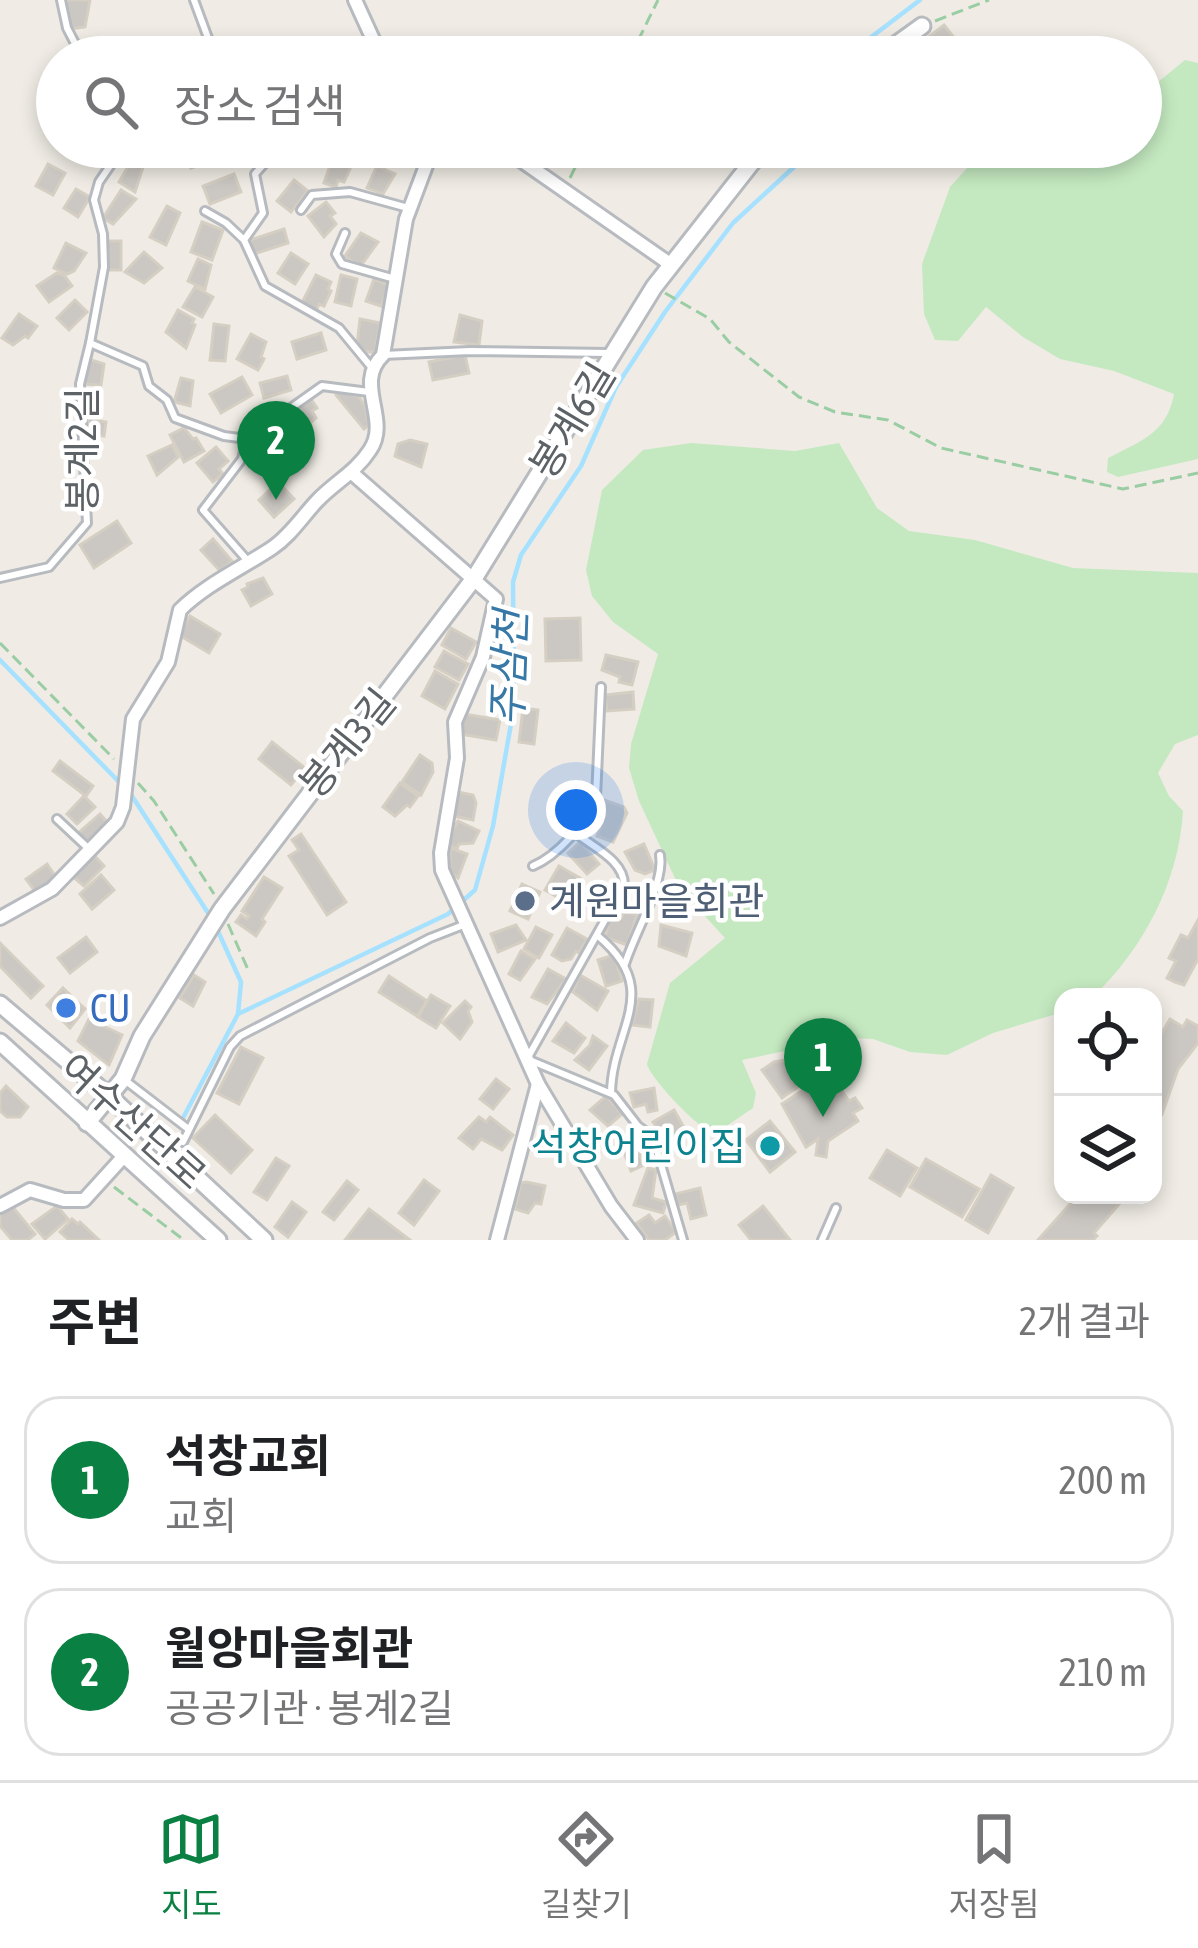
<!DOCTYPE html>
<html lang="ko">
<meta charset="utf-8">
<style>
:root{--surface:#fff;--page:#f2f2f2;--text:#202124;--muted:#757577;--line:#e0e0e0;--accent:#0b8043}
body{margin:0;font-family:"Asap Condensed","Noto Sans KR",sans-serif;background:var(--page);color:var(--text)}
.controls{position:absolute;right:36px;bottom:36px;display:grid;overflow:hidden;border-radius:24px;box-shadow:0 6px 18px #0003}
.controls button{width:108px;height:108px;display:grid;place-items:center;padding:0;border:0;border-bottom:3px solid var(--line);background:var(--surface);color:var(--text);font:60px sans-serif}
.you{position:absolute;left:576px;top:810px;width:42px;height:42px;margin:-30px;border:9px solid #fff;border-radius:50%;background:#1a73e8;box-shadow:0 0 0 18px #1a73e833}
.badge{display:grid;place-items:center;width:78px;height:78px;border-radius:50%;background:var(--accent);color:#fff;font-size:39px;font-weight:700}
.pin{position:absolute;translate:-50% -99px;filter:drop-shadow(0 3px 6px #0008)}
.pin::after{content:'';position:absolute;top:63px;width:42px;height:36px;background:inherit;clip-path:polygon(0 0,100% 0,50% 100%)}
.list{margin:0;padding:0;list-style:none}
h2{display:flex;justify-content:space-between;align-items:center;height:156px;margin:0;padding:0 48px;font-size:51px}
h2 small{font-size:39px;font-weight:400;color:var(--muted)}
.list li{display:grid;grid-template-columns:78px 1fr auto;gap:36px;align-items:center;box-sizing:border-box;height:168px;margin:0 24px 24px;padding:0 24px;border:3px solid var(--line);border-radius:36px}
.list b{display:block;font-size:45px;white-space:nowrap}
.list p{margin:0;font-size:39px;white-space:nowrap;color:var(--muted)}
.list em{font-size:39px;font-style:normal;color:var(--muted)}
.icon{flex:none;width:66px;height:66px;fill:none;stroke:currentColor;stroke-width:2;stroke-linecap:round;stroke-linejoin:round}
.map{position:relative;flex:none;width:1198px;height:1240px;overflow:hidden}
.search{position:absolute;background:var(--surface);box-shadow:0 6px 18px #0003;left:36px;right:36px;top:36px;height:132px;display:flex;align-items:center;gap:30px;box-sizing:border-box;padding:0 42px;border-radius:66px;color:var(--muted);font-size:45px}
.sheet{height:540px;background:var(--surface)}
nav{display:flex;justify-content:space-around;align-items:center;box-sizing:border-box;height:168px;border-top:3px solid var(--line);background:var(--surface);font-size:33px;color:var(--muted)}
nav a{display:grid;justify-items:center;gap:6px}
nav .on{color:var(--accent)}
.map>svg:first-child{display:block}
.green{fill:#c4e9c0}
.lines{fill:none;stroke-linecap:round;stroke-linejoin:round}
.stream{stroke:#a6e1ff;stroke-width:4.5}
.building{fill:#cbc7c2;stroke:#d5cec3;stroke-width:3}
.service-casing{stroke:#b7bbc0;stroke-width:12}
.minor-casing{stroke:#b7bbc0;stroke-width:18}
.tertiary-casing{stroke:#b7bbc0;stroke-width:21}
.path{stroke:#9acda3;stroke-width:3;stroke-dasharray:12 6;stroke-linecap:butt}
.service{stroke:#fff;stroke-width:6}
.minor{stroke:#fff;stroke-width:12}
.tertiary{stroke:#fff;stroke-width:15}
.service-dot{fill:#5c6f8a;stroke:#fff;stroke-width:4.5}
.shop-dot{fill:#3f7fe0;stroke:#fff;stroke-width:4.5}
.culture-dot{fill:#0f9aa8;stroke:#fff;stroke-width:4.5}
.labels{text-anchor:middle;dominant-baseline:central;stroke-width:9;stroke-linejoin:round;paint-order:stroke}
.street-label{font-size:39px;fill:#5d6266;stroke:#fff}
.service-label{font-size:39px;fill:#4e5e75;stroke:#fff;text-anchor:start}
.shop-label{font-size:39px;fill:#366cbe;stroke:#fff;text-anchor:start}
.culture-label{font-size:39px;fill:#0d838f;stroke:#fff;text-anchor:end}
.water-label{font-size:42px;font-style:italic;fill:#3778a6;stroke:#fff}
</style>
<div class="map">
<svg width="1198" height="1240" viewBox="0 0 1198 1240">
<rect width="100%" height="100%" fill="#f0ece5"/>
<g class="green">
<path d="M1185 60 1198 63V459L1118 477 1107 472 1108 458C1141 441 1167 433 1174 394L1114 371 1060 359 1023 337 986 307 958 341 935 340 924 314 922 264 950 187 986 147H1141V96Z"/>
<path d="M691 443 795 451 839 443 877 508 909 531 975 540 1073 568 1198 573V735L1175 744 1158 773 1169 796 1183 811C1179 881 1144 948 1093 997H1063V1012L993 1033 947 1055 910 1052 873 1039 800 1036 790 1050 742 1060 756 1093 753 1108 715 1134C700 1131 650 1078 647 1064L670 983 725 938 680 889 639 801 629 768 631 744 658 654 613 622 592 596 586 570 602 490 643 450Z"/>
</g>
<g class="lines">
<g class="stream">
<polyline points="845,57 920,0"/>
<polyline points="0,660 122,785"/>
<polyline points="130,793 212,919"/>
<polyline points="217,929 241,982 238,1014"/>
<polyline points="183,1118 238,1014 448,914 475,890 493,826 514,707 513,582 521,555 581,466 616,387 665,312 733,223 794,167 804,147"/>
</g>
</g>
<g class="building">
<polygon points="66,0 90,0 85,27 69,29"/>
<polygon points="944,25 955,39 940,57 928,57 918,45"/>
<polygon points="190,147 216,147 220,158 191,168 185,149"/>
<polygon points="334,154 354,160 344,182 338,180 336,187 324,183"/>
<polygon points="132,160 143,167 135,192 119,182"/>
<polygon points="48,164 65,173 53,195 36,186"/>
<polygon points="377,166 395,174 383,194 367,188"/>
<polygon points="234,174 241,192 210,204 203,186"/>
<polygon points="294,180 308,191 291,212 277,201"/>
<polygon points="76,189 90,197 78,217 64,208"/>
<polygon points="121,190 136,199 113,224 103,218"/>
<polygon points="326,202 335,213 330,216 336,224 324,237 308,216"/>
<polygon points="167,206 180,213 166,245 150,237"/>
<polygon points="202,222 223,230 212,260 191,252"/>
<polygon points="284,229 288,243 254,254 250,240"/>
<polygon points="361,233 378,242 360,267 345,256"/>
<rect x="107" y="241" width="14" height="29"/>
<polygon points="66,243 86,253 74,271 67,274 54,268"/>
<polygon points="144,252 162,268 144,283 125,272"/>
<polygon points="291,253 308,264 295,284 278,273"/>
<polygon points="198,259 211,265 205,289 188,281"/>
<polygon points="57,273 64,275 72,286 49,302 37,286"/>
<polygon points="316,275 331,282 328,289 331,291 324,306 319,304 316,311 302,303"/>
<polygon points="341,275 357,279 351,306 335,302"/>
<polygon points="374,279 389,285 381,306 366,301"/>
<polygon points="195,287 213,297 202,317 183,307"/>
<polygon points="75,300 87,312 69,330 57,318"/>
<polygon points="178,310 194,319 192,323 195,325 186,348 166,332"/>
<polygon points="19,314 37,326 28,338 25,336 13,345 2,338"/>
<polygon points="460,315 482,321 479,345 454,342"/>
<polygon points="360,319 380,323 375,353 359,350 357,345"/>
<polygon points="214,324 229,326 225,361 210,360"/>
<polygon points="321,333 326,350 297,359 292,342"/>
<polygon points="251,334 266,342 261,357 264,359 258,370 237,359"/>
<polygon points="465,355 469,373 433,380 429,362"/>
<polygon points="85,358 104,364 101,385 81,384"/>
<polygon points="287,376 291,390 264,398 260,383"/>
<polygon points="242,377 252,395 221,413 210,394"/>
<polygon points="181,378 193,381 190,406 174,402"/>
<polygon points="338,390 359,397 365,406 369,425 364,429 336,395"/>
<polygon points="309,396 317,408 312,411 316,418 301,431 288,411"/>
<polygon points="89,409 100,410 99,421 106,422 104,436 86,434"/>
<polygon points="277,422 287,436 266,453 255,440"/>
<polygon points="184,428 193,439 196,438 204,451 184,462 170,435"/>
<polygon points="410,440 427,444 421,467 395,456 398,444"/>
<polygon points="172,445 178,457 157,475 148,456"/>
<polygon points="216,447 228,461 219,469 223,474 213,482 197,463"/>
<polygon points="281,450 293,469 280,481 265,464"/>
<polygon points="278,482 294,499 274,517 259,500"/>
<polygon points="117,521 131,543 94,568 80,545"/>
<polygon points="213,539 232,561 220,571 201,550"/>
<polygon points="263,578 272,594 251,606 242,590 248,587 247,584"/>
<polygon points="190,616 220,634 209,653 179,635"/>
<polygon points="580,618 581,660 546,661 545,619"/>
<polygon points="451,628 476,642 466,659 442,645"/>
<polygon points="444,651 468,664 459,680 435,667"/>
<polygon points="606,655 638,662 632,685 619,682 620,677 602,670"/>
<polygon points="435,671 458,684 445,709 422,696"/>
<polygon points="633,692 634,709 607,711 605,695"/>
<polygon points="523,708 538,710 534,744 519,742"/>
<polygon points="464,714 500,720 496,740 460,734"/>
<polygon points="272,742 305,768 291,785 259,759"/>
<polygon points="420,755 432,763 433,772 421,795 402,782"/>
<polygon points="60,761 93,786 86,796 53,771"/>
<polygon points="400,783 418,796 410,807 407,805 395,816 383,807"/>
<polygon points="458,792 473,795 476,803 473,820 453,816"/>
<polygon points="84,796 95,807 77,824 67,814"/>
<polygon points="604,800 624,807 627,813 613,842 597,836 605,815 599,813"/>
<polygon points="100,814 109,824 88,845 77,834"/>
<polygon points="458,821 479,831 473,843 459,844 457,849 446,843"/>
<polygon points="301,834 346,902 327,915 289,856 299,850 292,840"/>
<polygon points="580,842 599,864 587,874 568,853"/>
<polygon points="644,844 655,870 645,874 635,870 625,852"/>
<polygon points="450,848 467,854 458,878 450,872"/>
<polygon points="92,853 104,866 84,886 72,876"/>
<polygon points="47,864 58,880 37,894 26,879"/>
<polygon points="559,866 580,878 572,891 568,888 557,897 545,890"/>
<polygon points="101,875 114,890 92,909 80,894"/>
<polygon points="264,877 282,888 262,919 265,922 256,936 236,922 241,915 247,919 249,916 242,911"/>
<polygon points="522,884 540,892 528,919 510,911"/>
<polygon points="624,911 637,915 627,945 605,937 610,919 622,917"/>
<polygon points="1198,920 1198,959 1184,985 1175,982 1167,978 1176,961 1169,958 1181,935 1188,938"/>
<polygon points="516,925 526,940 498,952 491,934"/>
<polygon points="661,925 692,933 686,956 659,946"/>
<polygon points="536,927 552,935 539,958 524,949"/>
<polygon points="567,928 587,939 579,953 576,951 571,959 562,961 552,955"/>
<polygon points="86,937 97,952 70,973 58,958"/>
<polygon points="0,943 43,986 31,998 0,966"/>
<polygon points="521,951 535,959 520,980 509,974"/>
<polygon points="614,955 622,981 606,986 598,960"/>
<polygon points="548,969 566,979 547,1004 532,997"/>
<polygon points="194,975 205,982 193,1006 180,998"/>
<polygon points="580,975 608,991 597,1010 573,992"/>
<polygon points="389,976 427,1001 417,1016 379,992"/>
<polygon points="63,988 85,1009 70,1028 47,1005"/>
<polygon points="431,995 450,1006 436,1028 418,1017"/>
<polygon points="639,999 653,1000 650,1027 632,1025"/>
<polygon points="465,1001 471,1007 468,1011 472,1022 460,1039 443,1023"/>
<polygon points="89,1019 122,1035 109,1065 78,1041"/>
<polygon points="1170,1019 1183,1027 1187,1020 1198,1026 1198,1043 1178,1069 1162,1114 1153,1109 1153,1048"/>
<polygon points="566,1023 585,1038 574,1053 553,1041"/>
<polygon points="593,1036 607,1046 589,1070 575,1060 590,1045"/>
<polygon points="241,1047 263,1058 239,1104 217,1093"/>
<polygon points="797,1058 810,1078 782,1098 762,1070 774,1062"/>
<polygon points="822,1078 832,1093 840,1088 849,1101 855,1098 862,1108 853,1113 858,1121 828,1141 826,1157 816,1155 818,1139 806,1147 782,1104"/>
<polygon points="496,1079 509,1089 493,1109 480,1099"/>
<polygon points="6,1086 28,1107 20,1117 7,1117 0,1111 0,1093"/>
<polygon points="654,1088 657,1110 648,1112 646,1104 634,1107 630,1093"/>
<polygon points="606,1096 622,1114 608,1126 590,1110"/>
<polygon points="674,1110 686,1131 674,1138 672,1133 664,1137 653,1122"/>
<polygon points="215,1115 252,1150 231,1173 193,1138"/>
<polygon points="479,1117 486,1122 490,1117 513,1135 502,1150 481,1139 473,1149 459,1138"/>
<polygon points="770,1121 795,1152 770,1172 746,1140"/>
<polygon points="635,1142 644,1165 631,1171 622,1147"/>
<polygon points="887,1150 917,1168 900,1196 870,1178"/>
<polygon points="276,1158 289,1166 267,1200 254,1192"/>
<polygon points="926,1159 979,1189 962,1217 910,1187"/>
<polygon points="648,1168 656,1170 652,1198 666,1202 663,1213 634,1205"/>
<polygon points="991,1175 1013,1188 988,1233 966,1220"/>
<polygon points="424,1180 439,1191 414,1225 399,1213"/>
<polygon points="347,1181 358,1190 334,1220 323,1212"/>
<polygon points="526,1182 545,1186 541,1204 535,1203 528,1213 515,1209 521,1183"/>
<polygon points="700,1188 706,1215 691,1219 687,1203 678,1205 675,1194"/>
<polygon points="1078,1195 1127,1195 1094,1233 1097,1236 1093,1240 1038,1240"/>
<polygon points="292,1202 306,1212 288,1237 275,1227"/>
<polygon points="11,1205 35,1234 28,1240 12,1240 0,1226 0,1214"/>
<polygon points="57,1206 68,1219 45,1239 32,1224"/>
<polygon points="763,1206 790,1240 751,1240 739,1225"/>
<polygon points="369,1209 410,1240 345,1240"/>
<polygon points="649,1215 655,1223 665,1216 676,1232 665,1240 649,1240 637,1223"/>
<polygon points="72,1219 78,1224 80,1222 99,1240 69,1240 60,1232"/>
</g>
<g class="lines">
<g class="service-casing">
<g id="service">
<polyline points="61,0 67,28 82,57"/>
<polyline points="194,0 215,57"/>
<polyline points="110,147 114,160"/>
<polyline points="177,147 162,155 114,160 99,182 94,200 103,234 104,267 90,343 143,366 149,386 167,400 175,418 224,436 247,439"/>
<polyline points="279,147 255,174 263,213 244,240 265,286 339,328 372,368"/>
<polyline points="301,210 312,195 350,192 408,208"/>
<polyline points="205,211 226,223 244,240"/>
<polyline points="345,233 336,254 342,264 395,279"/>
<polyline points="383,355 470,351 608,353"/>
<polyline points="247,560 203,510 242,459 247,439 322,386 369,392"/>
<polyline points="0,578 49,567 87,523 80,384 90,343"/>
<polyline points="57,819 89,849"/>
<path d="M573 831C592 847 625 860 624 886L527 1059 614 1095 638 1126 653 1137 683 1240"/>
<path d="M533 866C557 856 588 822 596 798L601 687"/>
<path d="M598 936C664 991 612 1028 611 1093"/>
<path d="M625 964C634 934 665 883 660 855"/>
<polyline points="126,1081 187,1128"/>
<polyline points="183,1142 230,1047 240,1036 430,938 466,924"/>
<polyline points="822,1240 836,1208"/>
</g>
</g>
<g class="minor-casing">
<g id="minor">
<polyline points="355,0 381,57"/>
<polyline points="502,147 670,264"/>
<polyline points="352,473 496,599 483,657 455,722 457,758 441,853 442,870 538,1084 611,1206 637,1240"/>
<path d="M0 918 52 889 117 822 123 807 133 719 168 662 180 610C205 585 242 568 272 548 290 536 302 517 317 501 335 482 356 472 370 450 391 419 353 384 383 355L406 219 433 147"/>
<polyline points="0,1206 30,1190 64,1200 84,1200 124,1156"/>
<polyline points="497,1240 538,1084"/>
</g>
</g>
<g class="tertiary-casing">
<g id="tertiary">
<polyline points="879,57 922,26"/>
<polyline points="0,1004 110,1097 264,1240"/>
<polyline points="0,1042 218,1240"/>
<polyline points="87,1123 123,1079 142,1036 222,909 475,577 654,287 764,147"/>
</g>
</g>
<g class="path">
<polyline points="935,21 989,0"/>
<polyline points="630,57 658,0"/>
<polyline points="570,178 585,147"/>
<polyline points="665,293 710,319 729,342 799,397 835,412 888,420 941,448 1123,489 1198,473"/>
<polyline points="0,643 114,759"/>
<polyline points="138,783 154,801 214,894"/>
<polyline points="228,924 249,972"/>
<polyline points="114,1187 184,1240"/>
</g>
<use href="#service" class="service"/>
<use href="#minor" class="minor"/>
<use href="#tertiary" class="tertiary"/>
</g>
<circle class="service-dot" cx="525" cy="901" r="12"/>
<circle class="shop-dot" cx="66" cy="1008" r="12"/>
<circle class="culture-dot" cx="770" cy="1146" r="12"/>
<g class="labels">
<g class="street-label">
<text transform="translate(572 420) rotate(-59)">봉계6길</text>
<text transform="translate(82 450) rotate(-90)">봉계2길</text>
<text transform="translate(347 743) rotate(-51)">봉계3길</text>
<text transform="translate(133 1121) rotate(42)">여수산단로</text>
</g>
<g class="service-label">
<text x="549" y="901">계원마을회관</text>
</g>
<g class="shop-label">
<text x="90" y="1008">CU</text>
</g>
<g class="culture-label">
<text x="746" y="1146">석창어린이집</text>
</g>
<g class="water-label">
<text transform="translate(509 668) rotate(-88)">주삼천</text>
</g>
</g>
</svg>
<div class="controls">
<button><svg class="icon" aria-label="locate" viewBox="0 0 24 24"><circle cx="12" cy="12" r="6"/><path d="M12 2v4M12 18v4M2 12h4M18 12h4"/></svg></button>
<button><svg class="icon" aria-label="layers" viewBox="0 0 24 24"><path d="M12 4l9 5-9 5-9-5zM3 14l9 5 9-5"/></svg></button>
</div>
<div class="you"></div>
<div class="pin badge" style="left:823px;top:1117px">1</div>
<div class="pin badge" style="left:276px;top:500px">2</div>
<div class="search"><svg class="icon" aria-label="search" viewBox="0 0 24 24"><circle cx="10" cy="10" r="6"/><path d="M15 15l6 6"/></svg>장소 검색</div>
</div>
<section class="sheet">
<h2>주변<small>2개 결과</small></h2>
<ul class="list">
<li><span class="badge">1</span><div><b>석창교회</b><p>교회</p></div><em>200 m</em></li>
<li><span class="badge">2</span><div><b>월앙마을회관</b><p>공공기관 · 봉계2길</p></div><em>210 m</em></li>
</ul>
</section>
<nav>
<a class="on"><svg class="icon" aria-label="map" viewBox="0 0 24 24"><path d="M3 6l6-2 6 2 6-2v14l-6 2-6-2-6 2zM9 4v14M15 6v14"/></svg>지도</a>
<a><svg class="icon" aria-label="directions" viewBox="0 0 24 24"><path d="M12 3l9 9-9 9-9-9zM9 14v-3h6M13 9l2 2-2 2"/></svg>길찾기</a>
<a><svg class="icon" aria-label="saved" viewBox="0 0 24 24"><path d="M7 4h10v16l-5-4-5 4z"/></svg>저장됨</a>
</nav>
